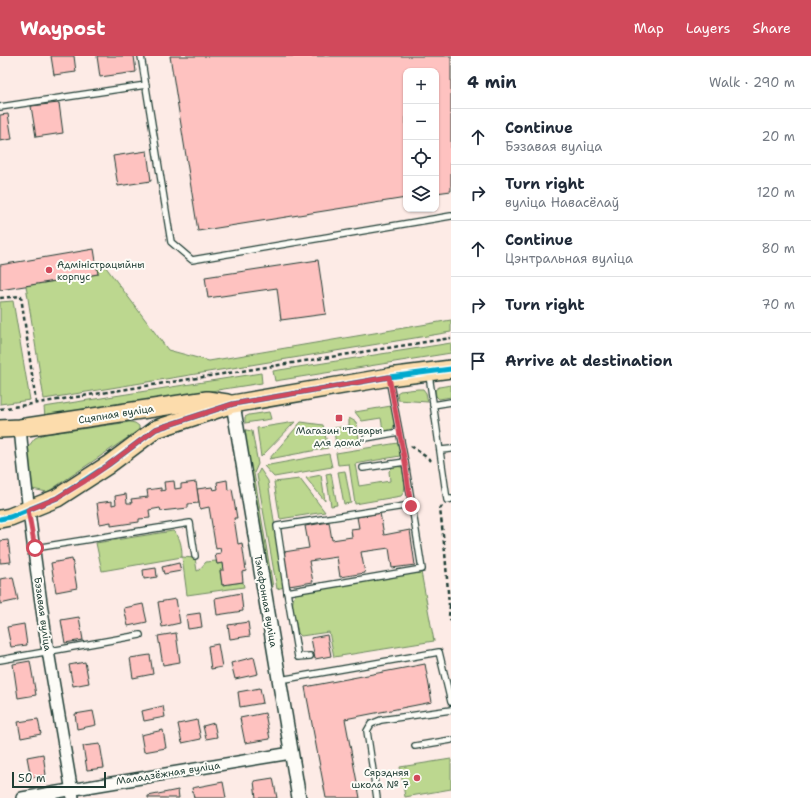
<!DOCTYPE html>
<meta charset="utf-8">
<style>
:root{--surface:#fff;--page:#f6f6f7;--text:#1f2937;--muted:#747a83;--line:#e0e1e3;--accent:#d1495b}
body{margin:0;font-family:"Shantell Sans",sans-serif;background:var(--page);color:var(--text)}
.controls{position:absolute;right:12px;top:12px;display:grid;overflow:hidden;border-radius:8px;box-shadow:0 1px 3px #0004}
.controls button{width:36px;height:36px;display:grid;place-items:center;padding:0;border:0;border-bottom:1px solid var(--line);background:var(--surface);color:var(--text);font:20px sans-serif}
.scale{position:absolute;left:12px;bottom:10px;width:94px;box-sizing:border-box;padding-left:4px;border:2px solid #1f3d34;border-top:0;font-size:11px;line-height:14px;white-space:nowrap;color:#1f3d34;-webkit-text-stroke:3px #fdfcf7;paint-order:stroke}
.stop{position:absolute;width:12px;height:12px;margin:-9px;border:3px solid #d1495b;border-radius:50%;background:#fff}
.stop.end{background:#d1495b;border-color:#fff;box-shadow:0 1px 4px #0008}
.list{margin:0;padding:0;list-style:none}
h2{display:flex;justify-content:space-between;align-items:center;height:52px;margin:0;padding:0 16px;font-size:17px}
h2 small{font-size:13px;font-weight:400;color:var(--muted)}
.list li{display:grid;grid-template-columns:26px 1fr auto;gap:12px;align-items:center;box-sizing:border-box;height:56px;padding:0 16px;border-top:1px solid var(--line)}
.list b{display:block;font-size:15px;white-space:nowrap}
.list p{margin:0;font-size:13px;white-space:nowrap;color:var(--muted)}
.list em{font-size:13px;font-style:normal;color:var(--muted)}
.icon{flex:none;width:22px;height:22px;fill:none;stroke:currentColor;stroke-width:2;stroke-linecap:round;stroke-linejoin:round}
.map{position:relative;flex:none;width:451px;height:742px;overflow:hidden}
header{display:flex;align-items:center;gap:24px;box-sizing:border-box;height:56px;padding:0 20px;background:var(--accent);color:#fff}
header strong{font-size:19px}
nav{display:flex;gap:22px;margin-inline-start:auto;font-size:14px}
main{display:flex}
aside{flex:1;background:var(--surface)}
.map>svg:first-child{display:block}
.green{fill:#bcd78f;stroke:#6e8a62}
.building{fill:#fec2c0;stroke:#1f3d34}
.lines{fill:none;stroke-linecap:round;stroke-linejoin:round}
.service-casing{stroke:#1f3d34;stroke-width:8}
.minor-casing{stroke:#1f3d34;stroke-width:14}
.tertiary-casing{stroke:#1f3d34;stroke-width:16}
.primary-casing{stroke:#1f3d34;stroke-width:20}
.path{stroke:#1f3d34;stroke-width:2.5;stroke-dasharray:4 3;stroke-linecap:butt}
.service{stroke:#fdfcf7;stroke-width:5.5}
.minor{stroke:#fdfcf7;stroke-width:11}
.tertiary{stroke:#fdfcf7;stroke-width:13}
.primary{stroke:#fcdcac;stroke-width:17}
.bus-1-casing{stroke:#fdfcf7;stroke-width:8}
.bus-1{stroke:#00a9ce;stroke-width:5}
.route{stroke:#d1495b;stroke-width:5}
.poi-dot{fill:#d1495b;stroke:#fdfcf7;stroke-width:1.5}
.labels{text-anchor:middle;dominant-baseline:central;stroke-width:4;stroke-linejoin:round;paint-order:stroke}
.poi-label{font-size:10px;fill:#1f3d34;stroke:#fdfcf7;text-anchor:start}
.street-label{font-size:10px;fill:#1f3d34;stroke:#fdfcf7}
</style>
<header>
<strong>Waypost</strong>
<nav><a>Map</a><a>Layers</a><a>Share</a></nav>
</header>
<main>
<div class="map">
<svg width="451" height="742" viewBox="0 0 451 742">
<rect width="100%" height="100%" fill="#fdebe6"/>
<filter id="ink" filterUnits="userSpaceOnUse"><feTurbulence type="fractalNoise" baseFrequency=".025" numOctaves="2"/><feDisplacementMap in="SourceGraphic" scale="8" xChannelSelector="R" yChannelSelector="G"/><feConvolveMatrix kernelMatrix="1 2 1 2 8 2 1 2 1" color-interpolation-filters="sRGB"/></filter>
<g filter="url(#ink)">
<g class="green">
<polygon points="97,210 105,210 168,294 209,305 451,264 451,276 44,343 26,230 98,218"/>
<polygon points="13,245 30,344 0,348 0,246"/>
<polygon points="451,287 451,297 275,325 273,315"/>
<polygon points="261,317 262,327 45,361 44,351"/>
<polygon points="451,329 451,341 439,343 436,340 435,334 439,331"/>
<polygon points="418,333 423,333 426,337 428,346 398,344 397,337 400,335"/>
<path d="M391 350C393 359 400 379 383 374L381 362 362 365 355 356Z"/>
<polygon points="269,356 271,363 245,367 245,361 249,359"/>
<polygon points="349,362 356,366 360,388 336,392 334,372 349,370"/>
<polygon points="130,366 135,367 139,370 139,374 52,433 47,436 32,433 30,428 28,391 35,382 45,378"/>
<polygon points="295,366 261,401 257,372"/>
<polygon points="301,366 323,369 328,392 269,403"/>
<polygon points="246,374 252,375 258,408 254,417 273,531 270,532 244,375"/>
<polygon points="398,387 400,400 355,408 359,430 390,425 389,415 394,410 402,411 405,429 404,436 401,440 355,448 349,408 338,409 336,397"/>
<polygon points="329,398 332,411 274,421 264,410"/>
<polygon points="260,413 268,425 284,531 277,533 257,419"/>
<polygon points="345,415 351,447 344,448 338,416"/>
<polygon points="331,417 337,449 331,450 326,418"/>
<polygon points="321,419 325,445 306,422"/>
<polygon points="300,423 325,456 280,463 274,426"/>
<path d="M173 475C181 480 182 493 182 501L195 502 197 515 199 514 206 506 216 505 217 508 223 507 224 514 220 515 222 529 243 526 244 531 187 539 182 501 102 515 96 487Z"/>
<path d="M421 516 434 585 334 601 329 576 301 580 298 577C296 565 287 544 298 536Z"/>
<polygon points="451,703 451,733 405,741 400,711"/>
</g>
<g class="building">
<polygon points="51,0 74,0 76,16 54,19"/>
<polygon points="97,0 134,0 136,16 100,21"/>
<polygon points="170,0 451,0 451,135 436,137 436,15 406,15 406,142 198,175"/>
<polygon points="59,47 63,77 36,81 31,50"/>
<polygon points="8,58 12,83 0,85 0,59"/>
<polygon points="147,95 151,125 118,130 113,100"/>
<polygon points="94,193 98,218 0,234 0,209"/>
<polygon points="318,204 326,258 281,264 277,232 208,242 205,221"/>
<polygon points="227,424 228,434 232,433 237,462 234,462 238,488 242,487 246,515 242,516 243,526 222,529 220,514 224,514 223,507 217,508 215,498 221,497 220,492 216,493 209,451 200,453 197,433 212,431 213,434 218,433 217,426"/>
<polygon points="174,425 175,433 181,432 181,428 196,426 199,447 188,448 188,452 161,455 160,452 149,454 150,462 139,463 139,466 111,470 111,466 100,468 97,447 112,445 112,449 116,448 115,440 126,438 127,447 132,447 131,443 148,441 147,434 161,432 161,435 165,434 164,426"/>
<polygon points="380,457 384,479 410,474 415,509 392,512 389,492 361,496 365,517 340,521 337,501 309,505 313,526 289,530 284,496 309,492 305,470 329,466 332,484 352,481 351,473 359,472 357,461"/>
<polygon points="8,484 11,506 0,507 0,485"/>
<polygon points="72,503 77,532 56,536 51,507"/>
<polygon points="179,507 181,515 164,518 162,511"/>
<polygon points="156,512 157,521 144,523 143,514"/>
<polygon points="13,521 18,544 0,548 0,523"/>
<polygon points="241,537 243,555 217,559 215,542"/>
<polygon points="176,543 180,567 162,571 158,546"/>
<polygon points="143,548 147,566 128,570 124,552"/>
<polygon points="200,557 202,571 188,573 186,559"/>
<polygon points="79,561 83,584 65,587 61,564"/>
<polygon points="248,566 250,580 230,583 228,569"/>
<polygon points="24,568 27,589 11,591 7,571"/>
<polygon points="176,577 180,606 163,609 158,580"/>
<polygon points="327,579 331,600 315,603 311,582"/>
<polygon points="218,588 222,611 211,613 208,590"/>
<polygon points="150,599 153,618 133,622 130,602"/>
<polygon points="254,601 258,618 235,623 231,607"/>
<polygon points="30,605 36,639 18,642 13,608"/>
<polygon points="85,606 89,627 73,630 69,609"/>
<polygon points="425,608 432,646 345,663 360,742 326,742 305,631"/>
<polygon points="260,632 263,647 240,651 238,636"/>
<polygon points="163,650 165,661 144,665 142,655"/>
<polygon points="93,655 96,669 77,673 75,658"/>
<polygon points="265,657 270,683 245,687 240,662"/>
<polygon points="38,663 41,678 21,682 18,666"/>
<polygon points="197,664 201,683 182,687 178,668"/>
<polygon points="214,667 217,681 206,683 203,670"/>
<polygon points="163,674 166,692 144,696 141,679"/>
<polygon points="100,688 104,712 87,714 83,690"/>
<polygon points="43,698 46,719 31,722 27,701"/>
<polygon points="273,722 277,742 256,742 254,725"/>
<polygon points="223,726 226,742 194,742 192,732"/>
<polygon points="178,734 179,742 148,742 148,740"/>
</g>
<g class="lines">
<g class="service-casing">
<g id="service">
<polyline points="141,0 171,186 192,204 451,160"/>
<polyline points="0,51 146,29"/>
<polyline points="429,319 447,444 451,443"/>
<polyline points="389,323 405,406 422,513 287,536 277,470 411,449"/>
<polyline points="433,349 451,346"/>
<polyline points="366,382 399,376"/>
<polyline points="441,394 451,393"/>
<polyline points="363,412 405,406"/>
<polyline points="35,492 190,467 195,500"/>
<polyline points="287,536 298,601 310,600"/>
<polyline points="0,604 140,579"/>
<polyline points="280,624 439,596 451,646"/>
<polyline points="415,690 451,684"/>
<polyline points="377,742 367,675 371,668 381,664 451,654"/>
</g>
</g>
<g class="minor-casing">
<g id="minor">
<path d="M20 372C27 447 37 521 48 595 56 644 65 693 73 742"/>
<polyline points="22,742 291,697"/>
</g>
</g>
<g class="tertiary-casing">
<polyline id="tertiary" points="233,348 299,742"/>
</g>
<g class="primary-casing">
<g id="primary">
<polyline points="0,373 20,372 207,344 227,347"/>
<polyline points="0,463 10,461 57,442 108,409 156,373 233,348 389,321 451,313"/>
</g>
</g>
<g class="path">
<polyline points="0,242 21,240 36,347"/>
<polyline points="0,353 451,282"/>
<polyline points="411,390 433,406"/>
<polyline points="442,450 440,453 445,496 449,549"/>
<polyline points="450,549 449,561 451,565"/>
</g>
<use href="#service" class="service"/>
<use href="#minor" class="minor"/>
<use href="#tertiary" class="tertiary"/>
<use href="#primary" class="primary"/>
<g class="bus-1-casing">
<polyline id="bus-1" points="0,463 10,461 57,442 108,409 156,373 233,348 389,321 451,313"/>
</g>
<use href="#bus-1" class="bus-1"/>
</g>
</g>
<g class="lines" filter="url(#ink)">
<polyline class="route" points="35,492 28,454 57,442 85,425 108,409 156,373 233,348 389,321 405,406 411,450"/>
</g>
<g class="poi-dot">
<circle cx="49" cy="214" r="4"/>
<rect x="335" y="358" width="8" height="8" rx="2"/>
<circle cx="417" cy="722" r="4"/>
</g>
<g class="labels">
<g class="poi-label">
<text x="57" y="208">Адміністрацыйны<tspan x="57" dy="12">корпус</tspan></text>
<text x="339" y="374" text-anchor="middle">Магазин "Товары<tspan x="339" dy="12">для дома"</tspan></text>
<text x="409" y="716" text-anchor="end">Сярэдняя<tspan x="409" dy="12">школа № 7</tspan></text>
</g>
<g class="street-label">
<text transform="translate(116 358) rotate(-9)">Сцяпная вуліца</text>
<text transform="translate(266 545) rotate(80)">Тэлефонная вуліца</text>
<text transform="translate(43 558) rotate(82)">Бэзавая вуліца</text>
<text transform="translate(168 717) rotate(-9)">Маладзёжная вуліца</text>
</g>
</g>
</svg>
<div class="controls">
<button>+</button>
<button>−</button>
<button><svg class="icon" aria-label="locate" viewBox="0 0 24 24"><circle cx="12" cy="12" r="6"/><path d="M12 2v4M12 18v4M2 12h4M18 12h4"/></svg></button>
<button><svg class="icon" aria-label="layers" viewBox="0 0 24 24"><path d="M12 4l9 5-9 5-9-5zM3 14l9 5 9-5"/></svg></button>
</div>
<div class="scale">50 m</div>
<div class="stop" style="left:35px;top:492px"></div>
<div class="stop end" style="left:411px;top:450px"></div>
</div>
<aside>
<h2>4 min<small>Walk · 290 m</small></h2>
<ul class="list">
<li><svg class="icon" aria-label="ahead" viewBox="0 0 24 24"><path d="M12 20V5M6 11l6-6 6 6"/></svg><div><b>Continue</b><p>Бэзавая вуліца</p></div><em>20 m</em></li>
<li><svg class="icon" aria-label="right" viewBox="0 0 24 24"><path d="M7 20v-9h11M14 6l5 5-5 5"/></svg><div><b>Turn right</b><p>вуліца Навасёлаў</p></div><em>120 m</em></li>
<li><svg class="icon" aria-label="ahead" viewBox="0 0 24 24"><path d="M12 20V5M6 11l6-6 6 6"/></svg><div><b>Continue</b><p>Цэнтральная вуліца</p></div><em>80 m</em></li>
<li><svg class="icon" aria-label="right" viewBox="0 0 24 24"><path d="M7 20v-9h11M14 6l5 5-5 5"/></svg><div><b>Turn right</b></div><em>70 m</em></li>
<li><svg class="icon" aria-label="arrive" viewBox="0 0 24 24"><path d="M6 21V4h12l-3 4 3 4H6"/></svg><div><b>Arrive at destination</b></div></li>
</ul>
</aside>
</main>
